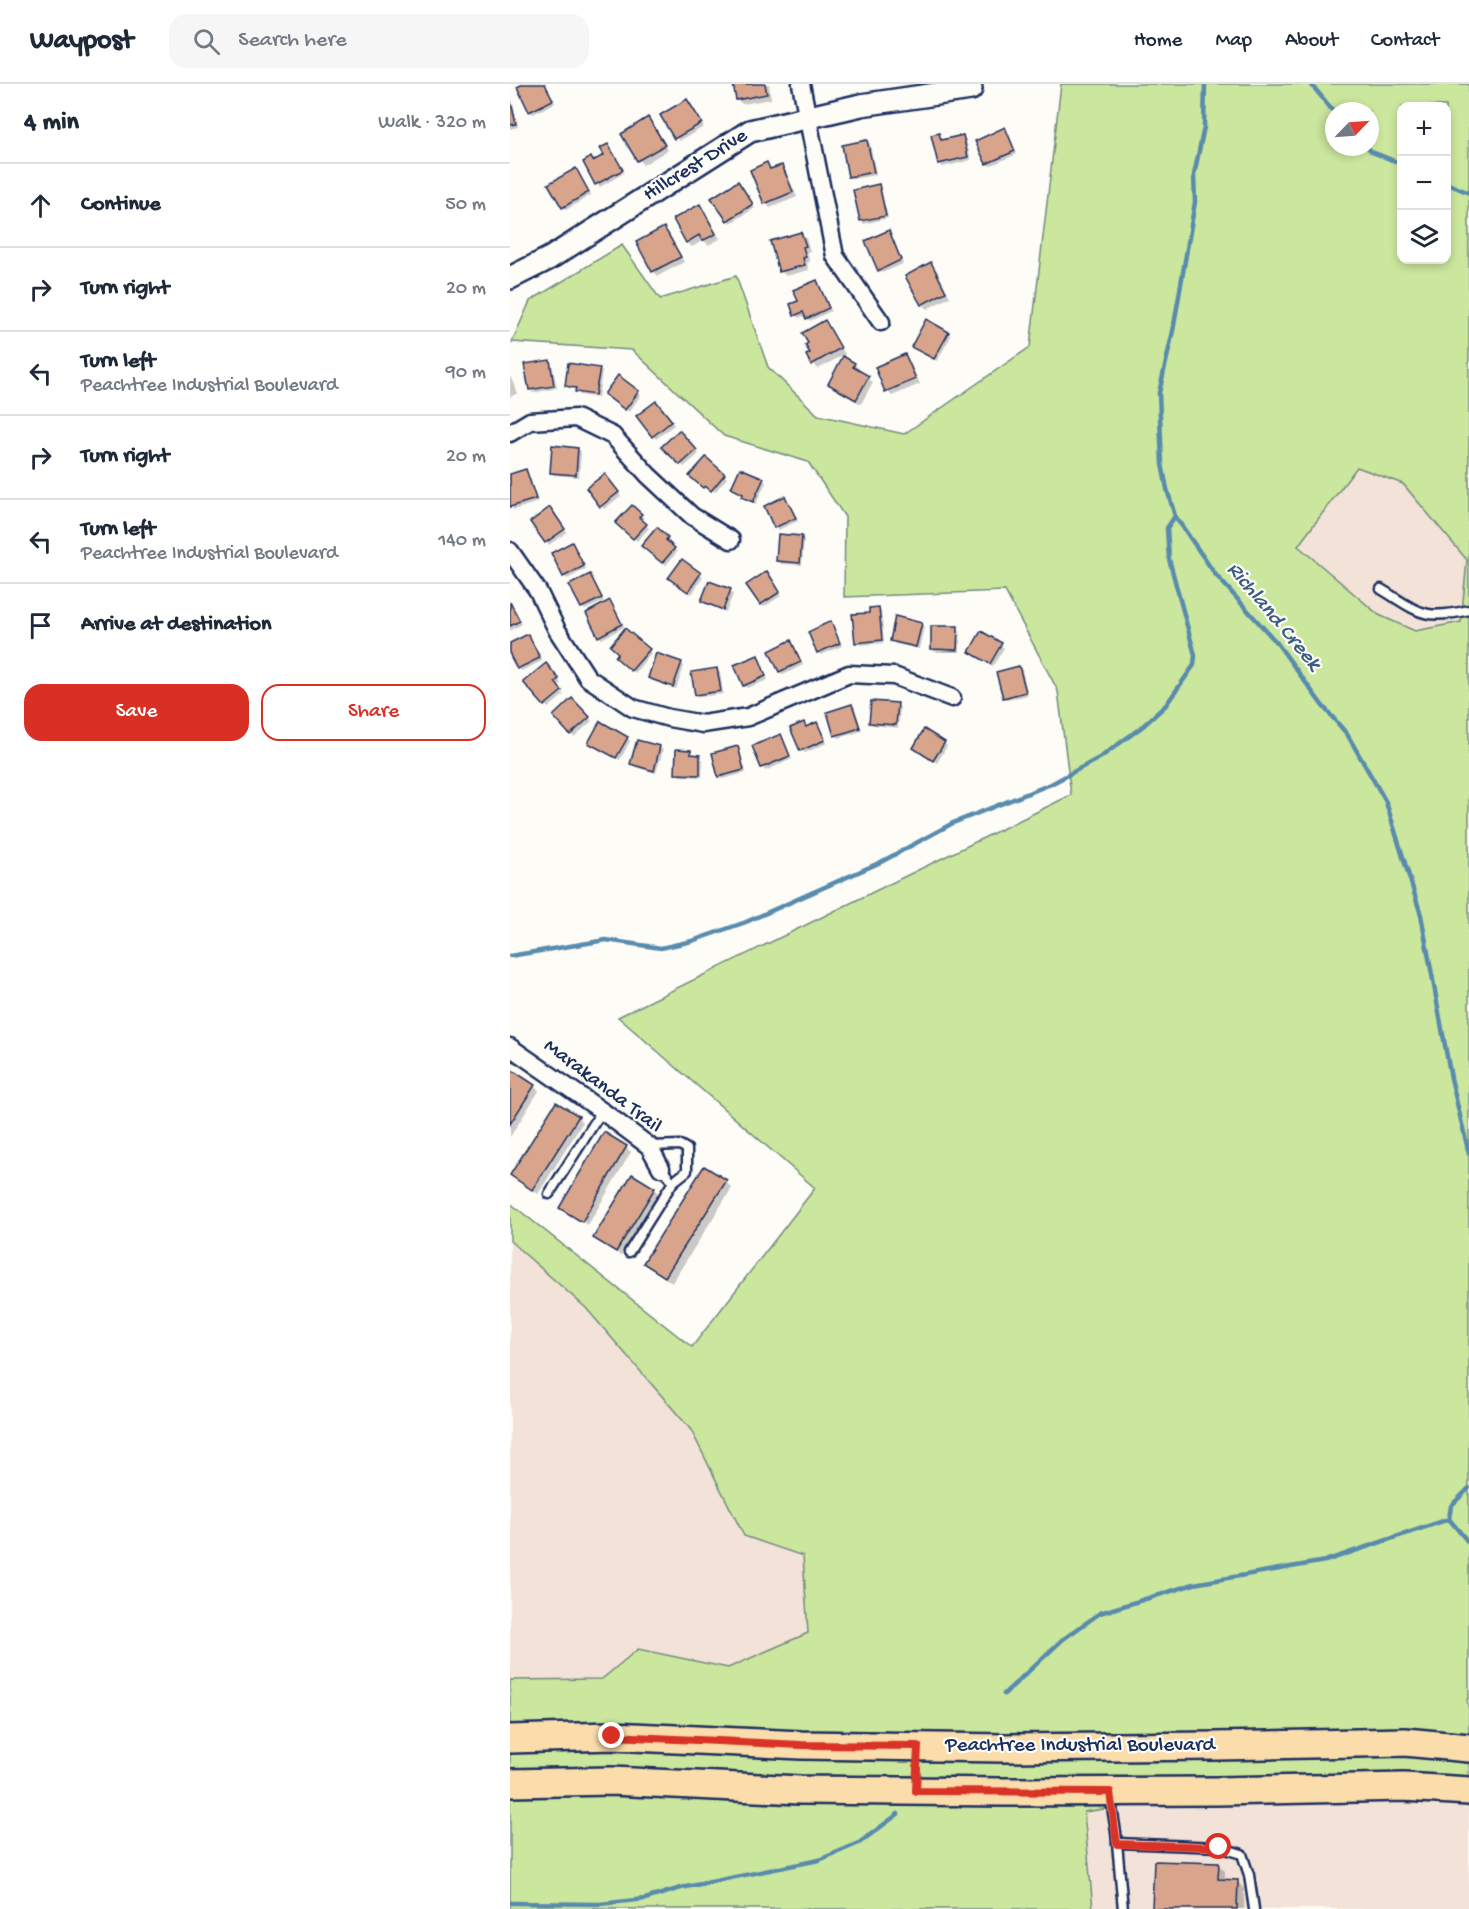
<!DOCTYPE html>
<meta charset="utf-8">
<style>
:root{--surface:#fff;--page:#f6f6f7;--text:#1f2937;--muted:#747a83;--line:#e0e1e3;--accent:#d93025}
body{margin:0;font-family:"Gochi Hand",sans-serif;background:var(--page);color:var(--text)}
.controls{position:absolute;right:18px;top:18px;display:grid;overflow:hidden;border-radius:12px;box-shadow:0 3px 9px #0003}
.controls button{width:54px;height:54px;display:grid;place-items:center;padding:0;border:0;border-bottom:2px solid var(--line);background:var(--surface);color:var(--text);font:30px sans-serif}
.compass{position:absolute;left:815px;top:18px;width:54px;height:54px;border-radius:50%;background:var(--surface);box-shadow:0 3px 9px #0003;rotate:65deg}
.stop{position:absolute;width:18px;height:18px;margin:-14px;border:4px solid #d93025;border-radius:50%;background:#fff}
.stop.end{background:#d93025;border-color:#fff;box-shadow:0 2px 6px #0008}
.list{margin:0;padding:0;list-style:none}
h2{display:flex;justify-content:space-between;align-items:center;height:78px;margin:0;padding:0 24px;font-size:26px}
h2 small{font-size:20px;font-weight:400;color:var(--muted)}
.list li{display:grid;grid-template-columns:39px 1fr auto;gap:18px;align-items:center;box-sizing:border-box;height:84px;padding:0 24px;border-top:2px solid var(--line)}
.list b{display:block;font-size:22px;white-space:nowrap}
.list p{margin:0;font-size:20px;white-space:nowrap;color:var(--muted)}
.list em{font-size:20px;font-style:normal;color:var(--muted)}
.actions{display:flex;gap:12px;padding:18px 24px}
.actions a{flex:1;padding:14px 0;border:2px solid var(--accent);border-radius:18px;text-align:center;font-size:21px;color:var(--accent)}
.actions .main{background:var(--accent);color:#fff}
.icon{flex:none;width:33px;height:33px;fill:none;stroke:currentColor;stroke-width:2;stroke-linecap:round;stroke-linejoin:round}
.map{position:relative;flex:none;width:959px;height:1825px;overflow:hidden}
header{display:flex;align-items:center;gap:36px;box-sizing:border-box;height:84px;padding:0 30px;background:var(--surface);border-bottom:2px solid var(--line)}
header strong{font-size:28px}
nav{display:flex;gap:33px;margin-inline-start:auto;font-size:21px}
.search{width:420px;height:54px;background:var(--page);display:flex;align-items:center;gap:15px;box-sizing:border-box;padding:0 21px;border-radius:18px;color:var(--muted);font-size:22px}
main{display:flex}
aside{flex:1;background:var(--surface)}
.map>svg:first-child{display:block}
.built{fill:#f2e2d7}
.green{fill:#cbe69d;stroke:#738a7e;stroke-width:1.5;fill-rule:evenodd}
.shadow{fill:#0003}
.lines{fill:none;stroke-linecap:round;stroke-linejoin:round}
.stream{stroke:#598bad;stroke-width:4.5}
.building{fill:#d8a58c;stroke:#1b2f5e;stroke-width:1.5}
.service-casing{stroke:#1b2f5e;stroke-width:13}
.minor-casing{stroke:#1b2f5e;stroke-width:21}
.tertiary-casing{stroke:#1b2f5e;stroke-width:26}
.primary-casing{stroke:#1b2f5e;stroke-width:32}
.service{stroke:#fdfcf7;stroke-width:8}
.minor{stroke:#fdfcf7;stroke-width:16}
.tertiary{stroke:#fdfcf7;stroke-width:21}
.primary{stroke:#faddab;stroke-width:27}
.route{stroke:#d93025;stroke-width:8}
.labels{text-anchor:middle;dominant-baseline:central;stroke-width:4.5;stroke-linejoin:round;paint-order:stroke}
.street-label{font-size:21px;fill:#1b2f5e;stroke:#fdfcf7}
.water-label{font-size:22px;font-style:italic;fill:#3a5d86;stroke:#fdfcf7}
</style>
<header>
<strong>Waypost</strong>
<div class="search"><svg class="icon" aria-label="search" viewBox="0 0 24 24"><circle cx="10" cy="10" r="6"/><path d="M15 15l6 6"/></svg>Search here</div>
<nav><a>Home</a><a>Map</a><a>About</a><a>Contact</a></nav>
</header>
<main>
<aside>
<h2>4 min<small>Walk · 320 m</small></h2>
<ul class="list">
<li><svg class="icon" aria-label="ahead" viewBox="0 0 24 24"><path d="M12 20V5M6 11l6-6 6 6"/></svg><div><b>Continue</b></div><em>50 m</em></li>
<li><svg class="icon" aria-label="right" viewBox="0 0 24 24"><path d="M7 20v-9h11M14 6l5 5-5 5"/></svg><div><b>Turn right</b></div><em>20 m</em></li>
<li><svg class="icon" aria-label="left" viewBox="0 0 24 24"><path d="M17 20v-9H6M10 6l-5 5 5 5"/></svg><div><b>Turn left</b><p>Peachtree Industrial Boulevard</p></div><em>90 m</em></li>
<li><svg class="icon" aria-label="right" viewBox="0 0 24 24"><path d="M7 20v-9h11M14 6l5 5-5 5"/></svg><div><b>Turn right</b></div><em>20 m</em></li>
<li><svg class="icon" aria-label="left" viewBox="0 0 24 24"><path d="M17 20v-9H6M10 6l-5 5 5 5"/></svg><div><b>Turn left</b><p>Peachtree Industrial Boulevard</p></div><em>140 m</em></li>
<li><svg class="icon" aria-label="arrive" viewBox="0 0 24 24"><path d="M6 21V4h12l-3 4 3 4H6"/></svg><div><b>Arrive at destination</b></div></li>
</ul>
<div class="actions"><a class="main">Save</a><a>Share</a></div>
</aside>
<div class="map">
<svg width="959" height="1825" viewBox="0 0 959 1825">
<rect width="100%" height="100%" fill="#fdfcf7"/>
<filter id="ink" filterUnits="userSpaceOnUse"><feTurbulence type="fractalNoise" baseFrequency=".0167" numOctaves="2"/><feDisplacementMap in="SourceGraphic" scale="12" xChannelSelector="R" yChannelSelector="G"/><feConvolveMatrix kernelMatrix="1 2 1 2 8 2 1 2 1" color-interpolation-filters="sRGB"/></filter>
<g filter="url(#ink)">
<g class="built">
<polygon points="847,383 893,400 958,476 951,538 905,547 869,531 788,462"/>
<polygon points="0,1157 76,1224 181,1346 234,1452 293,1472 298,1550 218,1584 128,1565 92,1595 0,1596"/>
<polygon points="959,1700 959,1825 583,1825 574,1728 682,1712"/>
</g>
<path class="green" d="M551 0H959V1614L957 1615 959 1626V1700L682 1712 574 1728 583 1825H0V1596L92 1595 128 1565 218 1584 298 1549 293 1472 234 1452 181 1346 76 1224 0 1157V1119L182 1263 305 1104 108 933 561 711 548 607 495 507 334 513 335 433 298 378 214 352 122 266 2 258 20 217 112 161 150 215 226 192 258 283 308 331 394 350 520 263ZM892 22H936V176H892ZM824 27H860V63H824ZM847 383 893 400 957 476 951 538 905 547 869 531 788 462Z"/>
<g class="shadow">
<polygon points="17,0 35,0 45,19 23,30 20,27"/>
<polygon points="224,0 259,0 261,15 232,20 227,15"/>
<polygon points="177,17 194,43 169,57 152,31"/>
<polygon points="0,20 4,23 8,43 0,45"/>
<polygon points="138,35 158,66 133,81 113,50"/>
<polygon points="494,45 507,70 480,82 477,80"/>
<polygon points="428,51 432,57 453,52 456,56 461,76 433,83 430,80"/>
<polygon points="357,57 360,60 366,91 343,95 340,92"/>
<polygon points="98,61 114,89 90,103 87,100 84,78 96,72"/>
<polygon points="257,80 263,86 271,82 276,87 287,113 260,124 256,119"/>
<polygon points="68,89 81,111 56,126 53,123"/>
<polygon points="230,102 245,124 221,139 218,136"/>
<polygon points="368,102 371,105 378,134 354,140 351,137"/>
<polygon points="190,122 195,127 210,155 198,161 194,156 182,163 177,158"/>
<polygon points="154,144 159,149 174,178 148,192 143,187"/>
<polygon points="378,148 393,180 372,189 369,186"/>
<polygon points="291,149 296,154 300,167 297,168 300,178 297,179 299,186 276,192 271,187"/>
<polygon points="421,180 426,185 440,213 417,225 412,220"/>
<polygon points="306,198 321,227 300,237 296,231 289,234 286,231 290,217"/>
<polygon points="315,238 335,270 308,285 298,272 302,269"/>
<polygon points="438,249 441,252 427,277 403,263"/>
<polygon points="394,271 399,276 410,300 382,312 377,307 367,283"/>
<polygon points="39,277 42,280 47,304 23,309 20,306"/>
<polygon points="344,280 349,285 348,288 363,298 351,320 324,305 319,300"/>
<polygon points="89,285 92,288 88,314 70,311 67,306 59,304 56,301"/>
<polygon points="0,292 8,309 0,313"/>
<polygon points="108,293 131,311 119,328 99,313"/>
<polygon points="149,322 164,341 146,355 128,333"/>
<polygon points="169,348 189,370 174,383 153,363"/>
<polygon points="68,365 71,368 69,393 44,391 41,388"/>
<polygon points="196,375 217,394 205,408 199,404 197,406 181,392"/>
<polygon points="15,386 18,389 28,418 4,426 0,421 0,391"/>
<polygon points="97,394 111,412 94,425 78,404"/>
<polygon points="253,395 256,398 246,420 236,416 233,413 234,411 223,404"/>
<polygon points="275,414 288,437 268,446 265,443"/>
<polygon points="122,423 134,434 131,437 139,444 127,457 108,439"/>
<polygon points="42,428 57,448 39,461 22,438"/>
<polygon points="291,453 294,456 292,481 271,480 268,476"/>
<polygon points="157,454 160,457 158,460 167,468 156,481 136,465"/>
<polygon points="62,460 76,485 57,495 54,492"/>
<polygon points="172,477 193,493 182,510 163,497"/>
<polygon points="80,492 94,517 75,526 72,523"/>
<polygon points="259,492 272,511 254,523 251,520"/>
<polygon points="220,507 223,510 216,528 192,517"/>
<polygon points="100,518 114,543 92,555 89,552"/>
<polygon points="0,519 12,540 0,547"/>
<polygon points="368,524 371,527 374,559 350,561 347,558 361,530"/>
<polygon points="321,539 332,562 311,571 308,568"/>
<polygon points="411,540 414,543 409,565 385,560 382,556"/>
<polygon points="447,544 450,547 450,568 425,568 422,565"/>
<polygon points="115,546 141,569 125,589 107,573"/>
<polygon points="18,552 32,577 11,587 0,567 0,560"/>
<polygon points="281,558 293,581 273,591 270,588"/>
<polygon points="491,561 494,564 483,582 464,571"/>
<polygon points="247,573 258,596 237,604 234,601"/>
<polygon points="171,579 174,582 166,605 143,597 140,594"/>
<polygon points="509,583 512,586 518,611 497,616 494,613"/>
<polygon points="38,584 51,599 47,602 54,611 38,624 16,598"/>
<polygon points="207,585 210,588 213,610 189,613 186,610"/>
<polygon points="62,616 82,637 64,653 45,632"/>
<polygon points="342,621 345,624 352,647 329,654 326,651"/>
<polygon points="387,621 390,624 388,644 363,641 360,638"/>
<polygon points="293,640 297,644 306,640 317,659 295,669 292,666"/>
<polygon points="270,651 282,675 255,687 244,663"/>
<polygon points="117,654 120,657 110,676 83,662"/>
<polygon points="434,659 437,662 427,679 408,667"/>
<polygon points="150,663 153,666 146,689 125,683 122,680"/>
<polygon points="227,664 230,667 236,689 212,695 209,692"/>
<polygon points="180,667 183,672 190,673 193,676 192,693 170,692 167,689"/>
<polygon points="0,992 24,1002 29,1007 0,1053"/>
<polygon points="68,1033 73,1038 28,1110 1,1092"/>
<polygon points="116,1063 121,1068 78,1141 51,1123"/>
<polygon points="216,1098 222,1104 162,1199 142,1185 135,1179"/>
<polygon points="144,1105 149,1110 111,1172 85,1154"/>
<polygon points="708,1781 715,1787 715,1797 728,1798 734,1805 734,1825 644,1825"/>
</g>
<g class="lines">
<g class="stream">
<polyline points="695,0 694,43 684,91 685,118 663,247 649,309 652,380 657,405 665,432 705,490 767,559 812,621 837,650 876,718 911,831 941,994 959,1070"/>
<polyline points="801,0 824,28"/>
<polyline points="857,63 862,68 892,80"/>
<polyline points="936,99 959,109"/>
<polyline points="0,872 96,856 151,864 182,857 236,838 371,778 443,739 541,700 591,673 633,642 656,621 684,581 685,571 659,475 657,444 665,432"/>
<polyline points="959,1404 941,1422 939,1435 959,1459"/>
<polyline points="494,1610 552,1556 590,1529 684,1500 815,1477 939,1435"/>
<polyline points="0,1819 90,1820 135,1815 171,1804 309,1776 349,1759 388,1730"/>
</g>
</g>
<g class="building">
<polygon points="13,0 35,0 43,16 19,28 7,3"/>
<polygon points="223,0 255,0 257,10 226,16"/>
<polygon points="177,15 192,39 164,55 150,31"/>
<polygon points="1,18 6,40 0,41 0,19"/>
<polygon points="138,33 155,61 127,77 111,50"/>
<polygon points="495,43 505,67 476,80 465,57"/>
<polygon points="429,49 431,56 453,51 458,73 428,80 421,51"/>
<polygon points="357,56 364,88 338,93 332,61"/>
<polygon points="98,60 113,86 85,101 73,78 81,73 83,77 94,71 90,64"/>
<polygon points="257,78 260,85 272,81 283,108 254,120 240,86"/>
<polygon points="66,84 79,108 52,124 38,100"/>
<polygon points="228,97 243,120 217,137 201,114"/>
<polygon points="369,100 376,132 350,137 343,106"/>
<polygon points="190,120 206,150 192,157 189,151 176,159 163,135"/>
<polygon points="154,143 171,173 142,188 126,158"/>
<polygon points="379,146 391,176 368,187 355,157"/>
<polygon points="291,148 296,162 293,163 296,173 293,174 295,181 269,188 260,157"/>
<polygon points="421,178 436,208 411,221 395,192"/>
<polygon points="307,196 319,224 296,235 293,228 284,232 280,220 288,217 283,206"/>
<polygon points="416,235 439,248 424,275 401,263"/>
<polygon points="315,236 331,264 301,281 296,271 300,269 295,261 298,259 292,249"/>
<polygon points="395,270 406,295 375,308 365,283"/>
<polygon points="333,272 345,279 343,283 359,292 346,316 318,300"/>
<polygon points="40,276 44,302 19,306 14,280"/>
<polygon points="58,279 90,284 85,311 65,308 66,304 55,302"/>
<polygon points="108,291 129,307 115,326 94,310"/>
<polygon points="146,317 162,337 142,353 126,332"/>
<polygon points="169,346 187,366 170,381 151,363"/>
<polygon points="42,361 68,364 66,391 40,389"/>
<polygon points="196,373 215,390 201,407 195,402 193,404 179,392"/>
<polygon points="230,384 254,394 243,418 231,413 233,410 221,404"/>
<polygon points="16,385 26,415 0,423 0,390"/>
<polygon points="95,390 109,408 90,423 76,404"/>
<polygon points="275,412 286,434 264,444 254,422"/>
<polygon points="122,421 132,430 129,433 137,440 123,455 105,439"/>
<polygon points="40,423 55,445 35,459 20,438"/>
<polygon points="147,443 158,453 156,456 165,464 152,479 131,462"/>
<polygon points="268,450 292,452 290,479 266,477"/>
<polygon points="62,458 74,482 53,493 41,469"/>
<polygon points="172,475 191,489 178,508 158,494"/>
<polygon points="257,487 270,508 250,521 236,501"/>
<polygon points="80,490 92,514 71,524 59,501"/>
<polygon points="199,497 221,505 213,526 191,517"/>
<polygon points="100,516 112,540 88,553 76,529"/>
<polygon points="0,518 10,537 0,542"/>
<polygon points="369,523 372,556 345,559 342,530 359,529 359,524"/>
<polygon points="385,532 412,539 406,563 380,557"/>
<polygon points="321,537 330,559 307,569 298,548"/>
<polygon points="421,542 448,542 447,566 421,565"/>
<polygon points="115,544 140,565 121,587 105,573 108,569 100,562"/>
<polygon points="471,547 492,559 480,580 459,568"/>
<polygon points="18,550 30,574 7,585 0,571 0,559"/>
<polygon points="281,556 291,578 269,588 259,567"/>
<polygon points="146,569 172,578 163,603 138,594"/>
<polygon points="248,571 256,592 233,602 224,581"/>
<polygon points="36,579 49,595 45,598 52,607 34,622 13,598"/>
<polygon points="509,582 516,608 493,614 486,588"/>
<polygon points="207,584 211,607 185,611 181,588"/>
<polygon points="62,614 80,633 60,651 43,632"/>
<polygon points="361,617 388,619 386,641 359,639"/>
<polygon points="342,620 350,644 324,652 317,628"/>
<polygon points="90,637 118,653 106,674 78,659"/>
<polygon points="294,638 296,643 307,638 315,656 290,667 280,644"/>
<polygon points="414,645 435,658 423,677 403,664"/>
<polygon points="271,650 280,672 251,684 242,662"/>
<polygon points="127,656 150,662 144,687 120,680"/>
<polygon points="228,662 234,686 208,693 202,669"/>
<polygon points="166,665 181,666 181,670 190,671 190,691 165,690"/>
<polygon points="2,986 25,1001 0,1040 0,989"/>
<polygon points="46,1018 69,1032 22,1106 0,1091"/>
<polygon points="94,1048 117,1062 72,1138 49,1124"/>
<polygon points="194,1082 217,1096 155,1193 133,1179"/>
<polygon points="122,1090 145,1104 106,1168 83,1154"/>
<polygon points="644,1777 709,1779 708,1795 728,1796 727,1825 642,1825"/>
</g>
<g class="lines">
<g class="service-casing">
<g id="service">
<path d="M871 505C909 528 913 537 959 526"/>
<polyline points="139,1062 170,1061 177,1065 177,1087 163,1098"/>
<polyline points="39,1110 92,1027"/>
<polyline points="119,1168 163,1098 151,1084"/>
<polyline points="600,1711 606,1748 613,1825"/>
<polyline points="607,1759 709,1763 732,1770 739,1791 744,1825"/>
</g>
</g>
<g class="minor-casing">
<g id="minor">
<polyline points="291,0 325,172 371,238"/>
<polyline points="0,349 20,337 66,334 103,352 138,391 182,432 221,456"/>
<polyline points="0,467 28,507 47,546 78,594 123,624 159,634 193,640 238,633 339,590 384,592 442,614"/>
<polyline points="0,963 92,1027 139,1062 151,1084"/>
</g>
</g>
<g class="tertiary-casing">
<polyline id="tertiary" points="0,194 40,174 240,47 351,21 461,5"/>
</g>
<g class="primary-casing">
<g id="primary">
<polyline points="0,1655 102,1652 291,1661 494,1664 707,1662 895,1658 959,1664"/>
<polyline points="0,1699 101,1697 290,1706 494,1708 707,1707 894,1703 959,1707"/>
</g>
</g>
<use href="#service" class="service"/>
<use href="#minor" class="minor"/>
<use href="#tertiary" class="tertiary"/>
<use href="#primary" class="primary"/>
</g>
</g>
<g class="lines" filter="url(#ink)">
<polyline class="route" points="102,1652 291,1661 408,1662 406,1707 600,1708 607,1760 709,1763"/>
</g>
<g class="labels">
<g class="street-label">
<text transform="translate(186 82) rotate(-32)">Hillcrest Drive</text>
<text transform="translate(92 1003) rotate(37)">Marakanda Trail</text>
<text x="570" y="1662">Peachtree Industrial Boulevard</text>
</g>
<g class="water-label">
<text transform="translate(763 533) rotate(50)">Richland Creek</text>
</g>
</g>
</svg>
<div class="controls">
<button>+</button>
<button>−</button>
<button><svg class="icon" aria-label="layers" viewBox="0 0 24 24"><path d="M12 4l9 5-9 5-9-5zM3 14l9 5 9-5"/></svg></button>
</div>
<svg class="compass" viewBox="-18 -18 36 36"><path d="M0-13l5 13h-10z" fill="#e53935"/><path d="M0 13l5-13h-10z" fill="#747a83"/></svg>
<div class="stop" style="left:709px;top:1763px"></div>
<div class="stop end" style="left:102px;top:1652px"></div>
</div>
</main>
